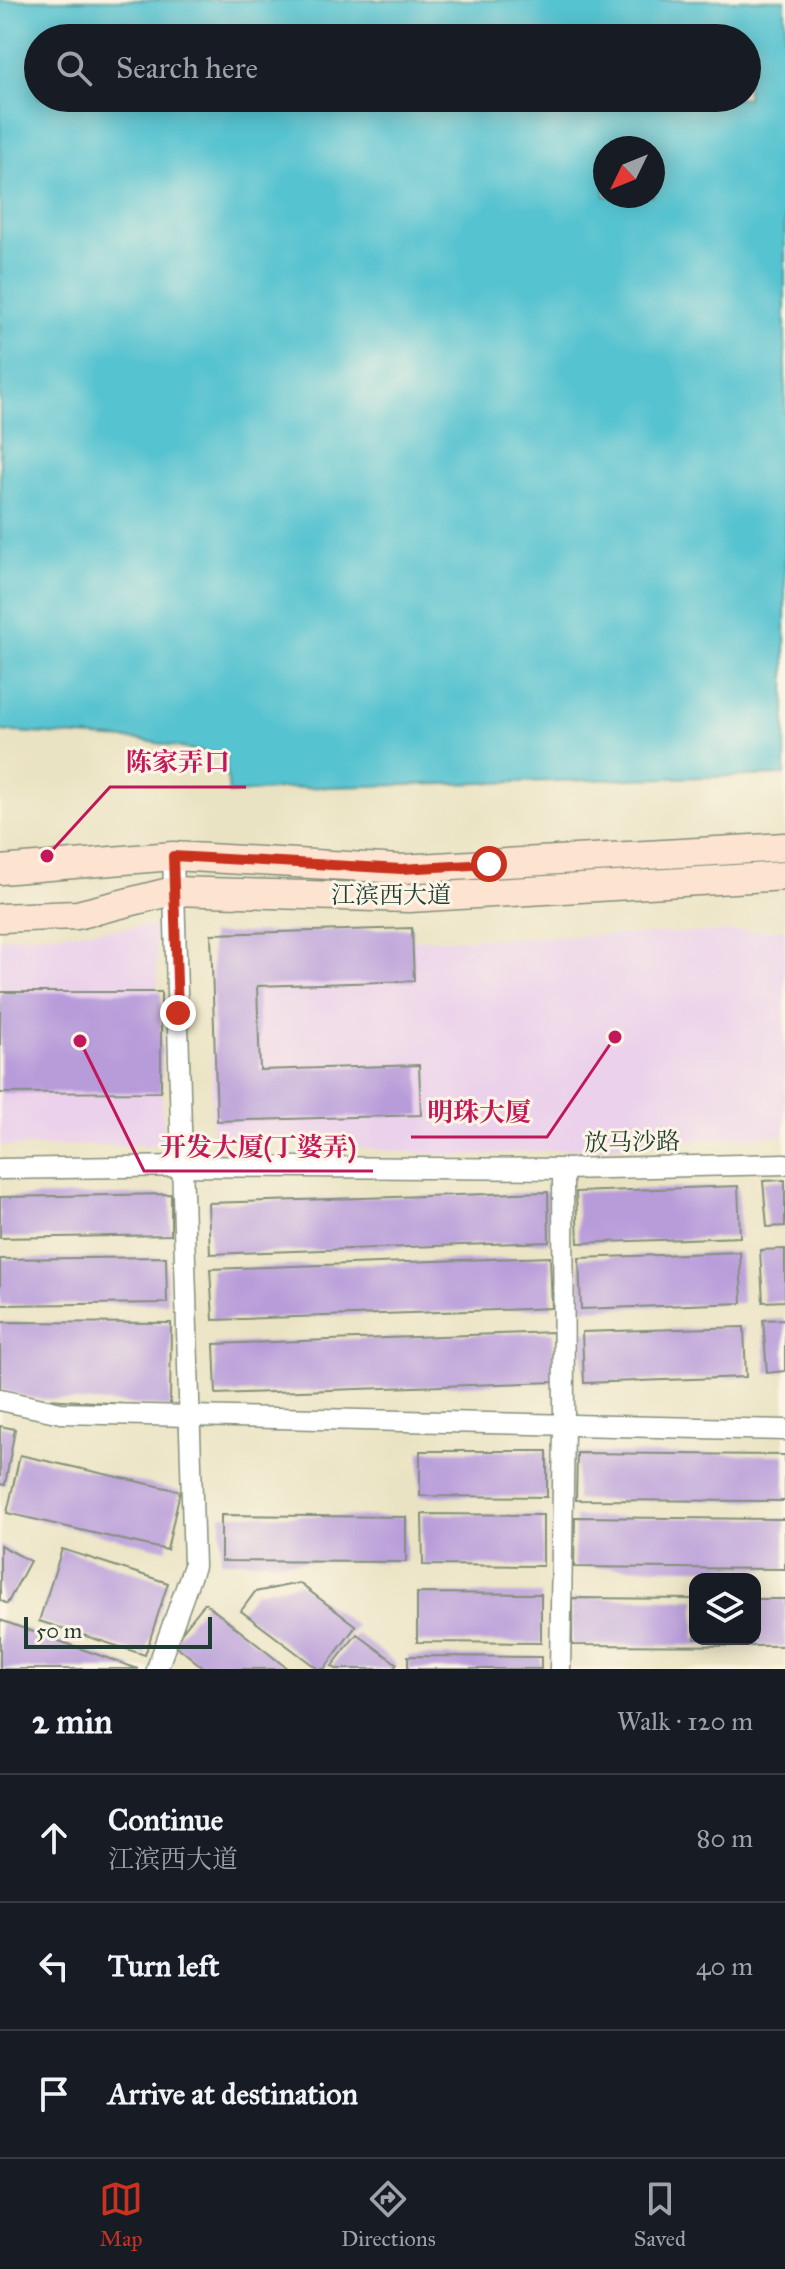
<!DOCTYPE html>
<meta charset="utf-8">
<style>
:root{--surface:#171b24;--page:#20242c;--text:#f1f3f6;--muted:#9ea1a6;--line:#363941;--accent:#c8321e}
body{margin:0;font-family:"IM FELL Great Primer","Noto Serif SC",serif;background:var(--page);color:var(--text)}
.controls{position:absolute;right:24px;bottom:24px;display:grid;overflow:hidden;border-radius:16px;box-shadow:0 4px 20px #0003}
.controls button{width:72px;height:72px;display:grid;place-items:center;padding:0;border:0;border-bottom:2px solid var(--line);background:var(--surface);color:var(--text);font:40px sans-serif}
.compass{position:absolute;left:593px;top:136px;width:72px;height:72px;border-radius:50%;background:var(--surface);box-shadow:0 4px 20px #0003;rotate:227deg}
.scale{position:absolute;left:24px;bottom:20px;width:188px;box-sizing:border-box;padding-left:8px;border:4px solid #1f3d34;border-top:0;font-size:22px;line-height:28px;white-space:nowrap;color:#1f3d34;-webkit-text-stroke:6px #fcf5e5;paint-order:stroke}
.stop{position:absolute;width:24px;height:24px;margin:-18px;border:6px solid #c8321e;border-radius:50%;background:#fff}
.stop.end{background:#c8321e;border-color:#fff;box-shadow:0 2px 8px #0008}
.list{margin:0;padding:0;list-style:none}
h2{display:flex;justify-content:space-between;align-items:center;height:104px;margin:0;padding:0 32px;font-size:34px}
h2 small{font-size:26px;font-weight:400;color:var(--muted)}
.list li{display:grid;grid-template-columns:52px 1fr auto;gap:24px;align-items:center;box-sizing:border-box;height:128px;padding:0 32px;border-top:2px solid var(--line)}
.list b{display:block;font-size:30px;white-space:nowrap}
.list p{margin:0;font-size:26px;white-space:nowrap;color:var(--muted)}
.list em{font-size:26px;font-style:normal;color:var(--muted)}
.icon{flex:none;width:44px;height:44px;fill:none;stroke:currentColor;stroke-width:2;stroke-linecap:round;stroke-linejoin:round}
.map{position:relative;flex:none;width:785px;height:1669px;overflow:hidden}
.search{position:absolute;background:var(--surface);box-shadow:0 4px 20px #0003;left:24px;right:24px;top:24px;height:88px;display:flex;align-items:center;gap:20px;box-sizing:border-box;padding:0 28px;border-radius:44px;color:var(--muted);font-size:30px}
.sheet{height:488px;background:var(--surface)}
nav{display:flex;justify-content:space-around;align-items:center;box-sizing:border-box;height:112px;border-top:2px solid var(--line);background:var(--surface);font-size:22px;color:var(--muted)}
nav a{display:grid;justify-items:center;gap:4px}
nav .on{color:var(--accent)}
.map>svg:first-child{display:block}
.built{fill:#ebd1eb}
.water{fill:#57c3d0;stroke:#3b8082;stroke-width:2;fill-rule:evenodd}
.building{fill:#b89cda}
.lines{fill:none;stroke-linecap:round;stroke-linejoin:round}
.street-casing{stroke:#84907c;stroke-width:23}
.secondary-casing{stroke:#84907c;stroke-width:31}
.street{stroke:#fff;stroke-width:20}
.secondary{stroke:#fde4d1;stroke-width:28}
.route{stroke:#c8321e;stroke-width:10}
.labels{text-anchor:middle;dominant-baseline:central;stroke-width:6;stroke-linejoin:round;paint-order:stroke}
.street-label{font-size:24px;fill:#1f3d34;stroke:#fcf5e5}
.leader{fill:none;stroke:#c2185b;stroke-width:3}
.callout-dot{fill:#c2185b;stroke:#fcf5e5;stroke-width:3}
.callout-label{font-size:26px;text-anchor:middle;font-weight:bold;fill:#c2185b;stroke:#fcf5e5;stroke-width:6;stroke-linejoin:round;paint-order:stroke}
</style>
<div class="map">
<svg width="785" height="1669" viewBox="0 0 785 1669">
<rect width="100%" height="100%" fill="#fcf5e5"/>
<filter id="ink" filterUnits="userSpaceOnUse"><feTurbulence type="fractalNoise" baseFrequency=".0125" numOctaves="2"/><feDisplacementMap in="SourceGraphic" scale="16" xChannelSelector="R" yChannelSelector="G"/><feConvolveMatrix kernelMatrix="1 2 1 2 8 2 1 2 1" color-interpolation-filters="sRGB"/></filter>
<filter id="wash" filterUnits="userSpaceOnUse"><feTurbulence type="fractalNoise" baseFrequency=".006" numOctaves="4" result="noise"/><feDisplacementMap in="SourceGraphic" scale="32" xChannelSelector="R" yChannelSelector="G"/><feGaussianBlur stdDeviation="1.8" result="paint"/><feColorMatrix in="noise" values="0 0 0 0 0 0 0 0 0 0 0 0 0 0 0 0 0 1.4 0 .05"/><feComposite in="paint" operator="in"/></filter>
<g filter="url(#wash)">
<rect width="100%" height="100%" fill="#eae3c3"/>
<g class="built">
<polygon points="155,926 164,1145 0,1146 0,938"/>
<polygon points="785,930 785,1135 458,1156 212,1136 211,934 436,940"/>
</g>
<path class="water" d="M0 0H785V775L290 788 229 794 225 756 141 740 0 731ZM38 38H747V98H38ZM605 148H653V196H605Z"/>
<g id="blocks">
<g class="building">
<polygon points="412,928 414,981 257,986 260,1070 419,1065 421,1115 217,1121 211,934"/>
<polygon points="0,992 161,992 161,1092 0,1093"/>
<polygon points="785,1180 785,1226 767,1227 763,1181"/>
<polygon points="738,1186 740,1237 578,1243 576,1192"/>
<polygon points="548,1192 549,1242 210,1254 208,1203"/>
<polygon points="171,1194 171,1235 0,1238 0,1197"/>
<polygon points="785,1249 785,1301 763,1302 760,1250"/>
<polygon points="740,1252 742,1303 581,1309 579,1258"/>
<polygon points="166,1257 167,1303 0,1305 0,1259"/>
<polygon points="550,1257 552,1308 213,1320 210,1269"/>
<polygon points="785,1319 785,1371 767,1373 763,1320"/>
<polygon points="0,1322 171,1323 170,1407 32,1398 0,1390"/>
<polygon points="744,1327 746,1377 584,1383 582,1332"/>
<polygon points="553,1332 555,1382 216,1394 214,1344"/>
<polygon points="0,1426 15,1429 5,1485 0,1484"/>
<polygon points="420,1451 547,1451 547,1497 420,1496"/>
<polygon points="577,1453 785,1455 785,1501 576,1500"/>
<polygon points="20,1455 180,1491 167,1550 7,1513"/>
<polygon points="422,1514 543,1515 543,1566 423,1565"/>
<polygon points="221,1515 406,1517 406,1562 221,1561"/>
<polygon points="575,1517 785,1519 785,1569 574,1567"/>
<polygon points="0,1545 30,1561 7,1604 0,1600"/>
<polygon points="62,1549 168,1583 145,1655 39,1621"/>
<polygon points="299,1583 356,1626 324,1669 318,1669 241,1611 255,1592"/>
<polygon points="417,1593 541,1594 541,1643 417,1642"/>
<polygon points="572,1598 695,1599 695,1639 755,1639 755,1599 785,1599 785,1646 572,1645"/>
<polygon points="205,1603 288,1669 205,1669 173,1643"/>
<polygon points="0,1620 138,1669 0,1669"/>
<polygon points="357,1634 397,1664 393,1669 336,1669 332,1666"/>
<polygon points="408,1656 541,1657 541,1669 408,1669"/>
</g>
</g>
</g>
<g filter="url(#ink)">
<use href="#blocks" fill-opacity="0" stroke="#84907c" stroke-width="2"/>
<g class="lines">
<g class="street-casing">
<g id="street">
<polyline points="0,1169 183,1166 563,1169 785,1164"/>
<polyline points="0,1400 61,1413 785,1430"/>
<polyline points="157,1669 194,1566 173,856"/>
<polyline points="560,1669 564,1427 563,1169"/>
</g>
</g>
<g class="secondary-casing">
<g id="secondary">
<polyline points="0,870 173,856 401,869 785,847"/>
<polyline points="0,918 77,915 173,891 409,898 785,876"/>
</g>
</g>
<use href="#street" class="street"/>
<use href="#secondary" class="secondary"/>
</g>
</g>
<g class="lines" filter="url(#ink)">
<polyline class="route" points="178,1013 173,856 401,869 489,864"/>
</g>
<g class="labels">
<g class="street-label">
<text x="391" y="895">江滨西大道</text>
<text transform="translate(632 1142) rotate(-1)">放马沙路</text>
</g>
</g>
<path class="leader" d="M47 856L110 787H246M615 1037L547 1137H411M80 1041L144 1171H373"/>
<g class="callout-dot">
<circle cx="47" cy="856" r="8"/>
<circle cx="615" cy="1037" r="8"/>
<circle cx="80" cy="1041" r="8"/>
</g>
<g class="callout-label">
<text x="178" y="771">陈家弄口</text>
<text x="479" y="1121">明珠大厦</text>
<text x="258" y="1156">开发大厦(丁婆弄)</text>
</g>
</svg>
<div class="controls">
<button><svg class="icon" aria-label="layers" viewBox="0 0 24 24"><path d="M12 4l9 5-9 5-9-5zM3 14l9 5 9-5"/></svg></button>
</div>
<svg class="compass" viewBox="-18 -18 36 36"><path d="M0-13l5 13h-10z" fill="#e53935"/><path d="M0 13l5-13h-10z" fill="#9ea1a6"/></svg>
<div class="scale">50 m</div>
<div class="stop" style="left:489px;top:864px"></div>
<div class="stop end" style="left:178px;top:1013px"></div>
<div class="search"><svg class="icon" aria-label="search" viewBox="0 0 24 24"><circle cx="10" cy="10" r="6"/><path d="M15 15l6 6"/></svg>Search here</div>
</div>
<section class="sheet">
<h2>2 min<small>Walk · 120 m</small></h2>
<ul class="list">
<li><svg class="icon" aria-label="ahead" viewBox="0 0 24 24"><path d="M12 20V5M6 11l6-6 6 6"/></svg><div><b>Continue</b><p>江滨西大道</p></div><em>80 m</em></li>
<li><svg class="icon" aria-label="left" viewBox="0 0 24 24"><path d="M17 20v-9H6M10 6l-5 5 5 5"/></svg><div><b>Turn left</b></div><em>40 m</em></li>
<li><svg class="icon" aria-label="arrive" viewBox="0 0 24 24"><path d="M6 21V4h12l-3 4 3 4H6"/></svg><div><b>Arrive at destination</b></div></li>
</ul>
</section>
<nav>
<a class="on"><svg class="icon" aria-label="map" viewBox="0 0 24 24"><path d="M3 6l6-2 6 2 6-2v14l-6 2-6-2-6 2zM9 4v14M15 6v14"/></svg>Map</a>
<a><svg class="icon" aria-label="directions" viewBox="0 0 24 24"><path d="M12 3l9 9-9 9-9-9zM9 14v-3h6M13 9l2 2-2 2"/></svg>Directions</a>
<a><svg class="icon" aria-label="saved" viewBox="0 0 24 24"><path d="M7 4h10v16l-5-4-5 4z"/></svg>Saved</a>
</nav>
